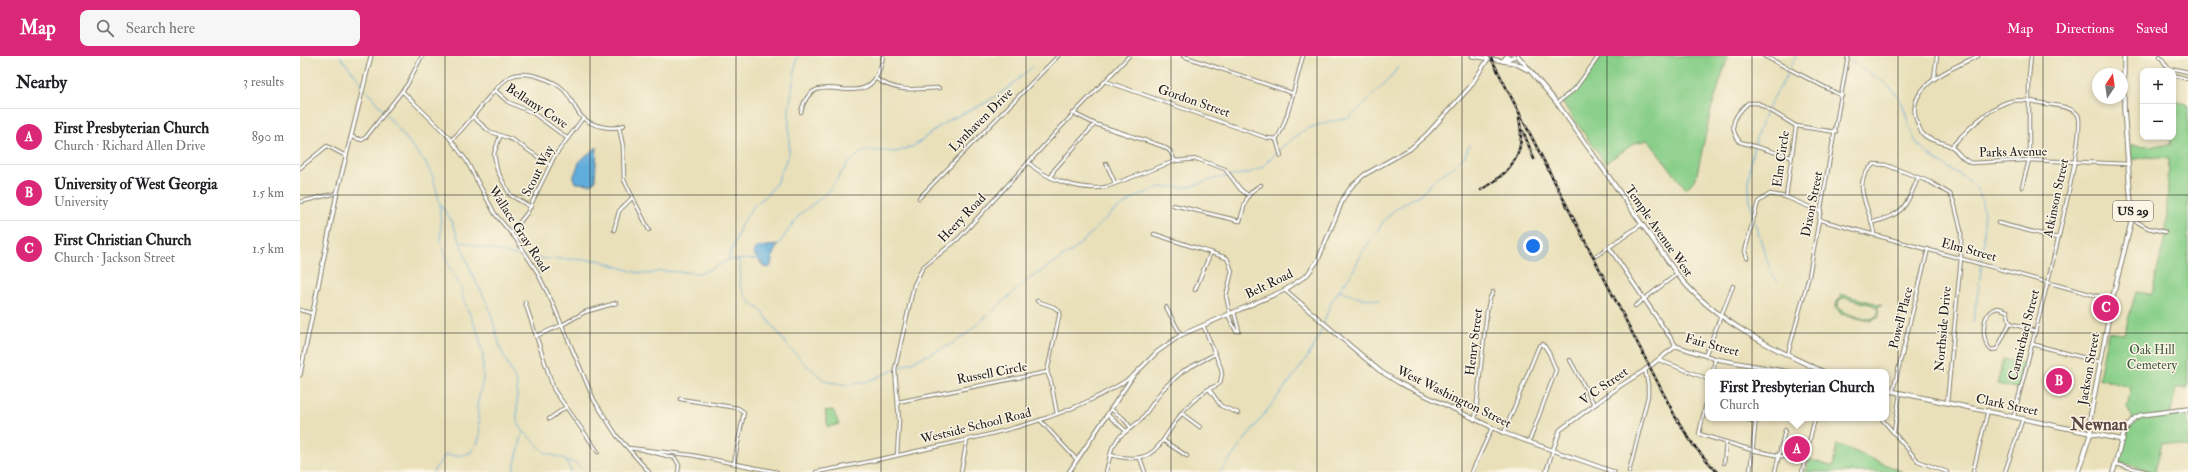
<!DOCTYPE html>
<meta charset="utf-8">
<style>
:root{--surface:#fff;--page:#f6f6f6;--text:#202124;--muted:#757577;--line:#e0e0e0;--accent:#db2777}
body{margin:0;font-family:"IM FELL Double Pica",serif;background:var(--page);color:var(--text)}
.controls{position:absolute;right:12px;top:12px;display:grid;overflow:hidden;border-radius:8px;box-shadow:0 2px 6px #0003}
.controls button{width:36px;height:36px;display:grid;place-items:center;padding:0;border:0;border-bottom:1px solid var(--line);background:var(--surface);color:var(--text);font:20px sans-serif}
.compass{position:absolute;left:1792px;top:12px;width:36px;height:36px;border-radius:50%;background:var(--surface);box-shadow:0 2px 6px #0003;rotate:13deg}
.you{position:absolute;left:1233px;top:190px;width:14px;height:14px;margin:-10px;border:3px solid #fff;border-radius:50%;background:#1a73e8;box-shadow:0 0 0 6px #1a73e833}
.badge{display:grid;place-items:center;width:26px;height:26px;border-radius:50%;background:var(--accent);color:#fff;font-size:13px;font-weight:700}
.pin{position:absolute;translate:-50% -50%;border:2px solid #fff;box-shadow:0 1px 4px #0006}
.popup{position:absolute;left:1405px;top:313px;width:184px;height:52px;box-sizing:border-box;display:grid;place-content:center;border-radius:8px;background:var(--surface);filter:drop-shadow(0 1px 3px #0005);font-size:13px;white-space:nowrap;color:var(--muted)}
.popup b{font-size:15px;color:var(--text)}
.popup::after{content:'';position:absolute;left:50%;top:100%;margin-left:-8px;border:8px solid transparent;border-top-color:var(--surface)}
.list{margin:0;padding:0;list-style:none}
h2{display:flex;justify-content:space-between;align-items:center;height:52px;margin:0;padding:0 16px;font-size:17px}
h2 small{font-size:13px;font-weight:400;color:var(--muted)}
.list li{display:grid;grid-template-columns:26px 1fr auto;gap:12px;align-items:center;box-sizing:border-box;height:56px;padding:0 16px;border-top:1px solid var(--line)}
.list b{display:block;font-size:15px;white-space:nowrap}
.list p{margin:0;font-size:13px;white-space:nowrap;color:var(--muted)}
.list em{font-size:13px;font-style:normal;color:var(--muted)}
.icon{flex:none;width:22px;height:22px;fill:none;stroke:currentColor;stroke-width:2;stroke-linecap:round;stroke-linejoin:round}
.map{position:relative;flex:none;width:1888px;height:416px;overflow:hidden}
header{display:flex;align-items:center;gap:24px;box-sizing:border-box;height:56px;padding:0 20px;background:var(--accent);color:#fff}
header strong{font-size:19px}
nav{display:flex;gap:22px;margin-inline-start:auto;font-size:14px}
.search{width:280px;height:36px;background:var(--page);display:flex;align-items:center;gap:10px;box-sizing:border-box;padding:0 14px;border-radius:8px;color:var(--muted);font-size:15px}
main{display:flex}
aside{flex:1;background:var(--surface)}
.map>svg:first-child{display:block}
.green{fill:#89cf89;stroke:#527652;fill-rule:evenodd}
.water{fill:#61acda;stroke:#3e647b}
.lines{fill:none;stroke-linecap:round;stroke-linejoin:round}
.stream{stroke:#61acda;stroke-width:1}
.street-casing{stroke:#827e6b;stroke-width:4.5}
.secondary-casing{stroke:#827e6b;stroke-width:5}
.primary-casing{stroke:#827e6b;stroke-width:5.5}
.street{stroke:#fff;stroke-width:2.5}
.secondary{stroke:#fff;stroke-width:3}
.primary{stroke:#fff;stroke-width:3.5}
.rail-casing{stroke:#1c1c1c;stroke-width:2.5}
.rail{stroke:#fcf5e5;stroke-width:1;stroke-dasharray:3;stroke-linecap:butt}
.grid{fill:none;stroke:#1c1c1c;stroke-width:1;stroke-opacity:0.55}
.labels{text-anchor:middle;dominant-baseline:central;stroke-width:3;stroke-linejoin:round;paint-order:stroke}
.shield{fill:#fcf5e5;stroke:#5f5d58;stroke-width:1}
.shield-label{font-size:12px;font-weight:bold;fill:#1c1c1c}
.street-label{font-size:13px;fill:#1c1c1c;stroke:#fcf5e5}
.park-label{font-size:13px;fill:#425b42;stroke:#fcf5e5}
.district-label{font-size:17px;font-weight:bold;fill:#5b4643;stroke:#fcf5e5}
</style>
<header>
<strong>Map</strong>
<div class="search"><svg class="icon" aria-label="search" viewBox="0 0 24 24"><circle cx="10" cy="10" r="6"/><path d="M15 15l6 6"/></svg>Search here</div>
<nav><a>Map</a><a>Directions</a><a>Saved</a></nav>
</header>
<main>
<aside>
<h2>Nearby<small>3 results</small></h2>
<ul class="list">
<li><span class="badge">A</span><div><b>First Presbyterian Church</b><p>Church · Richard Allen Drive</p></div><em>890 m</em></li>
<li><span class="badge">B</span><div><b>University of West Georgia</b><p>University</p></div><em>1.5 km</em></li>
<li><span class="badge">C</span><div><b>First Christian Church</b><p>Church · Jackson Street</p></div><em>1.5 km</em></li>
</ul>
</aside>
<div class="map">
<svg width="1888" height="416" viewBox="0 0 1888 416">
<rect width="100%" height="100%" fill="#fcf5e5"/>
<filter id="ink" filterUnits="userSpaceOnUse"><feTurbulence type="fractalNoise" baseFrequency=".025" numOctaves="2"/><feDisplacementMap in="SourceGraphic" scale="8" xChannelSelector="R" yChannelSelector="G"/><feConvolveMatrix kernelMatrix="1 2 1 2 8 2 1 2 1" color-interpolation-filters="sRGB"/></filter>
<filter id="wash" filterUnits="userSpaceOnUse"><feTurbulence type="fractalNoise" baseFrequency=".012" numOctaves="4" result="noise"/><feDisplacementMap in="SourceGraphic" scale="16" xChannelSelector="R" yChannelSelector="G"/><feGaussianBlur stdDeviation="0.9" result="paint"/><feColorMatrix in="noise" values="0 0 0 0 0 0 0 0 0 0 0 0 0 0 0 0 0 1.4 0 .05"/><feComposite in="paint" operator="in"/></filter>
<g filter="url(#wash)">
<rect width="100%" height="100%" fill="#e9e0ba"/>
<g class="green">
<polygon points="1301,0 1428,0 1411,54 1396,122 1386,133 1348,84 1335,87 1305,107 1262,46 1286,23"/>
<polygon points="1874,45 1888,48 1888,332 1876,332 1870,360 1888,358 1888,391 1862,386 1855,416 1819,406 1829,372 1834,365 1827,351 1831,332 1799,322 1808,276 1824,278 1836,236 1852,238 1866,176 1869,103 1847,101 1831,104 1830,90 1870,89 1871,81 1873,81"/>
<path d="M1540 238 1582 249 1578 250 1579 260 1570 265 1541 258 1536 251 1537 245 1542 241ZM1546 242 1573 249 1578 253V259L1571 263C1563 262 1535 258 1538 247 1540 243 1542 242 1546 242Z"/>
<polygon points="1703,303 1726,308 1720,333 1697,328"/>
<polygon points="533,354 539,368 528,371 525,355"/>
<polygon points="1537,388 1603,416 1506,416 1509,403 1533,411"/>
</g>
<g class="water">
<polygon points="297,91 295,125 291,128 275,127 273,122 280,104"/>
<polygon points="478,189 473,198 471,210 469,212 464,211 453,197 456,191"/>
</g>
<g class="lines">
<g class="stream">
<polyline points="40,0 63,29"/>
<path d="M1549 4C1564 16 1589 25 1599 42 1608 56 1607 74 1617 87 1632 107 1658 113 1675 131 1695 151 1677 239 1673 267"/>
<polyline points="1490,12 1496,0"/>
<polyline points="65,32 84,56"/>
<polyline points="86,58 125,106 133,121 140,148 151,164 174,222 188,248 201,294 217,328 217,365 223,375 246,397 265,403 278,409 285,416"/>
<path d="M1453 159C1443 123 1453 82 1469 50 1475 38 1483 27 1489 15"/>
<polyline points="1454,164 1471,216 1478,226"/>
<polyline points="162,186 226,202"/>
<polyline points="478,189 500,158 527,137 549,106 559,98 567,94 596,96 614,90 645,66 685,47 708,32 732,11"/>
<polyline points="230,202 298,204 334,216 349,218 360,215 402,217 428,204 457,203"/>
<polyline points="428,204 441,169 454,149 465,141 477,126 489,97 489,54 497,0"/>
<path d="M438 204C442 212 439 219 440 227 440 236 453 250 461 254L487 289 503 306 524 324 529 326 548 329 569 325 650 289 665 279 729 223 775 193 814 155 838 140 861 131H889L918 122 949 117 962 111 983 90 1006 73 1027 66 1049 62 1054 58 1090 22 1098 11"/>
<polyline points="1038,235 1061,242 1079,244"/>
<polyline points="266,404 271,416"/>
<polyline points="133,416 145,399 158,400 170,397 178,386 180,378 177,350 183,323 183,300 178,277 163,243 161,231 150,212 141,186 140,149"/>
<polyline points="213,416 223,376"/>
<polyline points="920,416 1005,305 1018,283 1031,246 1052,217 1062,197 1083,166 1094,154 1124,136 1133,125 1155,109 1165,100 1169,89"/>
</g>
</g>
</g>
<g filter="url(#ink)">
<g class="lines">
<g class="street-casing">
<g id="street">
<polyline points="883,0 992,37"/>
<polyline points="1464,0 1542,40"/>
<path d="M1678 0C1653 12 1603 30 1617 66 1619 69 1620 75 1622 77 1629 86 1642 85 1650 90 1658 94 1659 102 1671 107L1729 104 1829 108"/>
<polyline points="1860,0 1870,15"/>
<polyline points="1871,15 1875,13 1888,16"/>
<polyline points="1873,19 1888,23"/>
<polyline points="1634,22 1637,0"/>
<path d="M576 23C600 37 611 33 639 32"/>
<polyline points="805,25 967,82 976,83"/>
<polyline points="102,35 148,80 166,104 195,158 216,183 236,214 252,246 294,344 317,380 349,416"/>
<polyline points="196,35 208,46 233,57 267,82"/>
<polyline points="1257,47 1275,33 1299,0"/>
<path d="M501 56C514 0 571 70 583 0"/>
<polyline points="773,57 795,68 862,90 870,95 875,105"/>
<polyline points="173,61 189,75 213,84 250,109"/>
<polyline points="1496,70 1486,141 1521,156"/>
<polyline points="319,71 323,90 324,124 349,174"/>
<polyline points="200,80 194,98 197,114 210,139 231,151"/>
<polyline points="52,81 62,84 66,81 107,29 122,0"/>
<path d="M976 83C987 71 997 19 1003 0"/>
<polyline points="976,83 981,100"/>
<path d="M151 84C169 70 196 26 212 20 226 14 254 24 264 34 272 42 275 55 283 62 292 70 313 75 324 69"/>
<path d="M1652 90C1665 76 1692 49 1711 45 1721 43 1732 45 1741 47 1750 49 1773 50 1778 59 1789 81 1723 319 1714 360"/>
<path d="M1491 101 1440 86C1427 70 1435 59 1448 47H1458L1496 70 1536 76"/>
<path d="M728 106C746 124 781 135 806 131L875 105 897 103 925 113 941 134 948 139"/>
<polyline points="806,107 815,127"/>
<polyline points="0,112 27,90 46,100"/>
<polyline points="751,122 754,114 795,68"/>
<polyline points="1722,131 1729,104 1729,20 1731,0"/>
<polyline points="619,142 758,0"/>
<polyline points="0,146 37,137"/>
<path d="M873 149 940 165C945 149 945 137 961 129"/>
<polyline points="1832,163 1848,172 1865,176"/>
<polyline points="1520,164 1812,244"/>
<path d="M1573 166C1604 159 1606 150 1618 122"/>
<polyline points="1698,167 1757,182"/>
<polyline points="314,174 319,155 332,142"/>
<polyline points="211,177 227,157 254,101 283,62"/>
<polyline points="854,178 927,202 932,215 926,240 930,258"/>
<path d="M1574 178C1572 154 1548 128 1574 108L1586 109 1630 126 1650 138 1654 146 1661 175V202L1647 347"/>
<polyline points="1294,201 1309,191"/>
<polyline points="1447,202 1445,195 1458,146 1470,138 1486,141"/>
<polyline points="895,234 911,196"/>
<polyline points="737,245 754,251 760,256 747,316"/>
<polyline points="225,246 254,334 298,396"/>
<polyline points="1335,250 1377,218"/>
<polyline points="866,251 881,279"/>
<path d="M1698 252 1707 255 1710 267 1697 293 1691 294C1680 284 1681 254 1698 252Z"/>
<polyline points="0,254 11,257"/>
<polyline points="928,259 936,275 939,275 934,256"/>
<polyline points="1710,267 1735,275"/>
<polyline points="262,269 285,256 316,247"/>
<polyline points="236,280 262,269"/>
<polyline points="1732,288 1800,306"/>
<polyline points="1488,298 1509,220 1548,0"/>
<polyline points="1405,300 1433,230"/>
<polyline points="1270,304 1294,348"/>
<polyline points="1359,304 1408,323"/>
<polyline points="747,316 751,326 757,358"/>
<polyline points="1413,316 1415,303"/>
<polyline points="909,333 921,350 938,357"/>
<polyline points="1593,335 1628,193"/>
<polyline points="1408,339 1399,378 1452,394 1505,405"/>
<polyline points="380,343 438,352 444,356 434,407"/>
<polyline points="598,346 747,316"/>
<polyline points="812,354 824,363 831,372"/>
<polyline points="881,357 900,371"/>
<polyline points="808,359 826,375"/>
<polyline points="1443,362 1456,366"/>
<polyline points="1581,362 1618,405 1647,416"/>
<polyline points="249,363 266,351"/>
<polyline points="740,364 777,404"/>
<polyline points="1175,364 1187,255 1190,242 1193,236"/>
<polyline points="1594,375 1600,338"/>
<polyline points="1204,377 1236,297 1239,290 1243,288 1249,297 1256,314 1229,386"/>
<polyline points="864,385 887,400"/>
<polyline points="328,392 391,399 477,416"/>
<polyline points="344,394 375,402 379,409 378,416"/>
<polyline points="597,399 599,365 595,313 614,229 623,211 658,183 760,72 829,0"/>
<path d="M810 399C858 411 858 387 882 357 888 348 898 341 907 334 911 331 916 331 920 327L922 318 921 312 903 269"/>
<polyline points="840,402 845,416"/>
<polyline points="1424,407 1426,386"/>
<polyline points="1816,408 1848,416"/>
<path d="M516 416C556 409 595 400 635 391 703 376 774 360 833 320"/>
<polyline points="661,416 667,384"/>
<polyline points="806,416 812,392 819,381 841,364 863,333 883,315 915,298"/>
<polyline points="1172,416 1192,372"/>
<polyline points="1246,416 1253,394"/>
<polyline points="1329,416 1348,340 1348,329 1345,314"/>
<polyline points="1450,416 1456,362"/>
<polyline points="1475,416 1485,374"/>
<polyline points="1502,416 1515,362"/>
<polyline points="1673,416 1688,354"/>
<polyline points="1705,416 1723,362"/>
</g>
</g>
<g class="secondary-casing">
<g id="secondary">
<polyline points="1172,0 1203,5 1215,0"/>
<polyline points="1342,168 1309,191 1376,290 1416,303 1490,316"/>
<polyline points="985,234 1080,315 1099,327 1204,377 1314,416"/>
<polyline points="0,319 37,137 71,0"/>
<polyline points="1253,394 1260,374 1320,330 1345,314 1376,290"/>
<polyline points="769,416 833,320 857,296 881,279 985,234 1007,219 1018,204 1044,141 1052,130 1064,119 1110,93 1127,78 1170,31 1188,3"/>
</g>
</g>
<g class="primary-casing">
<g id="primary">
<polyline points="1207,0 1203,5 1215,7 1228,14"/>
<path d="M1218 0 1257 47 1377 218C1413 264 1471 292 1524 316"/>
<polyline points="1586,334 1823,384"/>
<polyline points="1778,416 1791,376 1789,368 1812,244 1832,163 1824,52 1824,0"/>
<path d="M1813 416C1819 399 1821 366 1841 359L1888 353"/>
</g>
</g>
<use href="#street" class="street"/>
<use href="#secondary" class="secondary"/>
<use href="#primary" class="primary"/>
<g class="rail-casing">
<g id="rail">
<polyline points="1190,0 1376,362 1394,390 1417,416"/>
<polyline points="1223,75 1234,103"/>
<path d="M1181 134C1211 116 1227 98 1219 62"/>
</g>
</g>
<use href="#rail" class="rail"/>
</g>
</g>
<path class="grid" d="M145 0V416M290 0V416M436 0V416M581 0V416M726 0V416M871 0V416M1017 0V416M1162 0V416M1307 0V416M1452 0V416M1598 0V416M1743 0V416M0 139H1888M0 277H1888"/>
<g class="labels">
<rect class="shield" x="1813" y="145" width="40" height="20" rx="3"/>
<g class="shield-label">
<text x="1833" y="155">US 29</text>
</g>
<g class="street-label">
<text transform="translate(894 45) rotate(19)">Gordon Street</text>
<text transform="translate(237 50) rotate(33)">Bellamy Cove</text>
<text transform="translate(681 64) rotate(-45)">Lynhaven Drive</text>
<text transform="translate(1713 96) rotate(-1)">Parks Avenue</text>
<text transform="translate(1481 103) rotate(-82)">Elm Circle</text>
<text transform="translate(238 115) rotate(-63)">Scout Way</text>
<text transform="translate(1756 142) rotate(-78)">Atkinson Street</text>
<text transform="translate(1512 148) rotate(-79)">Dixon Street</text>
<text transform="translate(662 162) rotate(-46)">Heery Road</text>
<text transform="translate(219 173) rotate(57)">Wallace Gray Road</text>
<text transform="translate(1359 175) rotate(55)">Temple Avenue West</text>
<text transform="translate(1669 194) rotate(15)">Elm Street</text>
<text transform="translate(969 228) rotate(-26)">Belt Road</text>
<text transform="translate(1601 262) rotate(-76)">Powell Place</text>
<text transform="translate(1643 273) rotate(-85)">Northside Drive</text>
<text transform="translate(1724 279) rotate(-76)">Carmichael Street</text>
<text transform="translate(1174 286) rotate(-83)">Henry Street</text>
<text transform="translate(1412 289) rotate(15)">Fair Street</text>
<text transform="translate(1789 313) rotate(-80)">Jackson Street</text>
<text transform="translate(692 317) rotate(-11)">Russell Circle</text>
<text transform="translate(1304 330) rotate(-35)">V C Street</text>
<text transform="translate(1154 341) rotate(26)">West Washington Street</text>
<text transform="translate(1707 349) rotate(12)">Clark Street</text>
<text transform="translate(676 370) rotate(-14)">Westside School Road</text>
</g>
<g class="park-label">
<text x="1852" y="294">Oak Hill<tspan x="1852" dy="15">Cemetery</tspan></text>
</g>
<g class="district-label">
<text x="1799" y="368">Newnan</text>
</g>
</g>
</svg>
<div class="controls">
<button>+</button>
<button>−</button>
</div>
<svg class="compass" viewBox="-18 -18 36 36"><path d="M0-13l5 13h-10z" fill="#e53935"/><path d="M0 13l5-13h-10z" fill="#757577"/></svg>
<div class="you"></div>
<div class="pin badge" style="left:1497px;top:393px">A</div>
<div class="popup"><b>First Presbyterian Church</b>Church</div>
<div class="pin badge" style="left:1759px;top:325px">B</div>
<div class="pin badge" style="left:1806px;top:252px">C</div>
</div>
</main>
